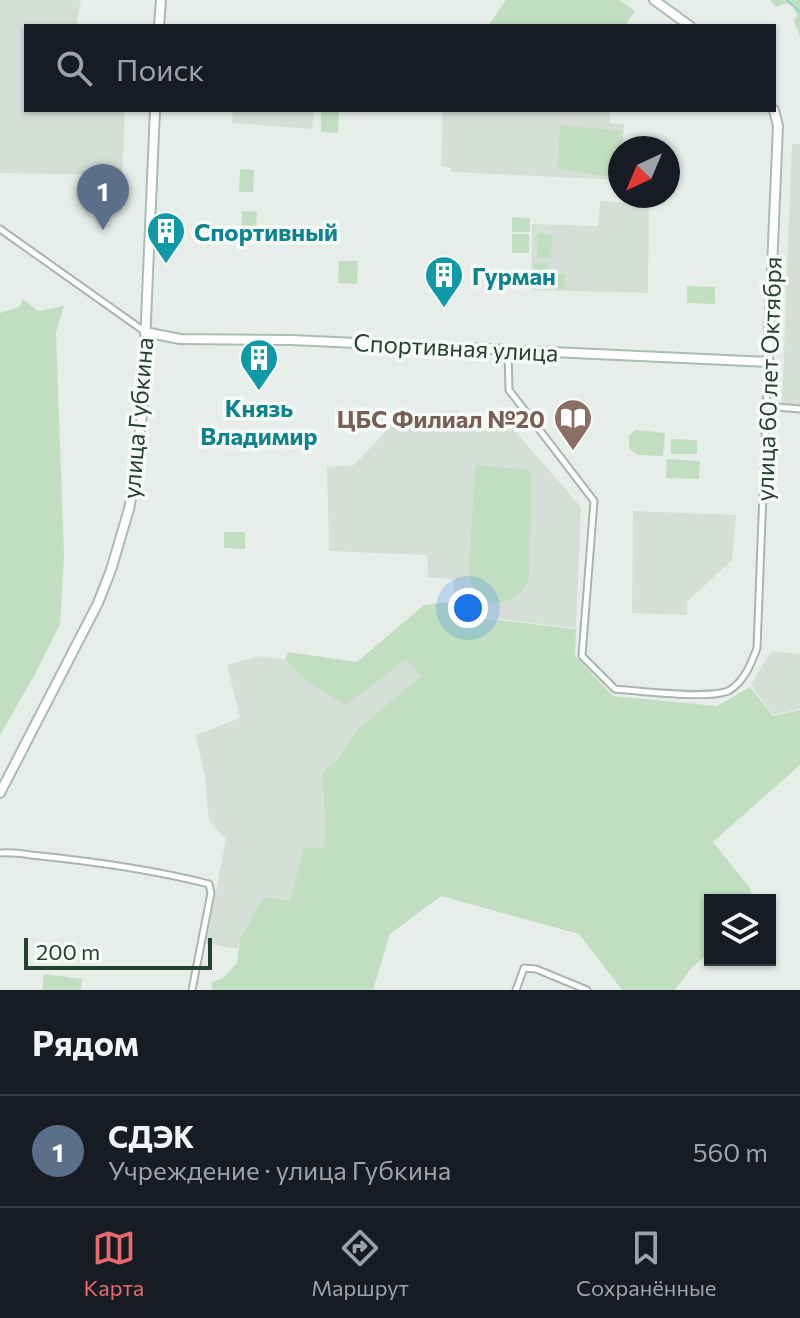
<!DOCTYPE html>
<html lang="ru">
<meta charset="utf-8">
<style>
:root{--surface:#171b24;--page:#242831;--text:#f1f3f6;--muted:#9ea1a6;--line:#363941;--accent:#ea696b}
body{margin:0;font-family:Commissioner,sans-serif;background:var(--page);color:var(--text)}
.controls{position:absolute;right:24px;bottom:24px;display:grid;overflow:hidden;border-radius:0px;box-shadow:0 2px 6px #0004}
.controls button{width:72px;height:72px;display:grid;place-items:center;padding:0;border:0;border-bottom:2px solid var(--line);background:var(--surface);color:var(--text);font:40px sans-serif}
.compass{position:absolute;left:608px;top:136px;width:72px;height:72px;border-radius:50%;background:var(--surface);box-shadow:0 2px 6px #0004;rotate:224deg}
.scale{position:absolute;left:24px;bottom:20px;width:188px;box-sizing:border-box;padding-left:8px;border:4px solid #264032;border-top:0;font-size:22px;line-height:28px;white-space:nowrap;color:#264032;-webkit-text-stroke:6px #f7fbf8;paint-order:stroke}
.you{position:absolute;left:468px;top:608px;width:28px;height:28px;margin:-20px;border:6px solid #fff;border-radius:50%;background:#1a73e8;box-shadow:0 0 0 12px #1a73e833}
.badge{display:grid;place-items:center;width:52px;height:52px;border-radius:50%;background:var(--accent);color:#fff;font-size:26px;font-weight:700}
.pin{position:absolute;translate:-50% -66px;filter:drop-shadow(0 2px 4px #0008)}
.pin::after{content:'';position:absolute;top:42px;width:28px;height:24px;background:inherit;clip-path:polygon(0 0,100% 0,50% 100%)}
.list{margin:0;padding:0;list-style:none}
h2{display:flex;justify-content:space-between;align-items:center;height:104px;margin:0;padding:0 32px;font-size:34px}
h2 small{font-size:26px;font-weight:400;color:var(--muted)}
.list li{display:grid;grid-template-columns:52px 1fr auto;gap:24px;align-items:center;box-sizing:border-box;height:112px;padding:0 32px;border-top:2px solid var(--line)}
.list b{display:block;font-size:30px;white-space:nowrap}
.list p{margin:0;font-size:26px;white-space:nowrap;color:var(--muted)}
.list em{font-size:26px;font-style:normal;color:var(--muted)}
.icon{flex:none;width:44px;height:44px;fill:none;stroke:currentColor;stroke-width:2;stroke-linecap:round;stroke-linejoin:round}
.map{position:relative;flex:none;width:800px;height:990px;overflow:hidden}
.search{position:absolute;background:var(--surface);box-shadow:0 2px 6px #0004;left:24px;right:24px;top:24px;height:88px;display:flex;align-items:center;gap:20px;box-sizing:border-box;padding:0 28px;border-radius:0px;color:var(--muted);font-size:30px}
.sheet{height:216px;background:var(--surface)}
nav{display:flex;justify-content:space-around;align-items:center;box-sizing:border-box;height:112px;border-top:2px solid var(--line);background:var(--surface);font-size:22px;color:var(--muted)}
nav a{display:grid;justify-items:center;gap:4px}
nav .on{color:var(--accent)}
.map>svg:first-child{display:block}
.built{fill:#d5ded7}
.green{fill:#c1dec1}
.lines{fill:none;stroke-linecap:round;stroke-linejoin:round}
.stream{stroke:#92cfc9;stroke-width:2}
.street-casing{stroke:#a9b6ae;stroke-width:9}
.secondary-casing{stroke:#a8bdb0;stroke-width:12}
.street{stroke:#fff;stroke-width:5}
.secondary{stroke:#fff;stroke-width:8}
.labels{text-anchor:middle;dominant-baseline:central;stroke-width:7;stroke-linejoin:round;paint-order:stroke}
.culture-label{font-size:24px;font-weight:bold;fill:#0d838f;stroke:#f7fbf8;text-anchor:start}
.street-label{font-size:24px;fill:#264032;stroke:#f7fbf8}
.education-label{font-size:24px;font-weight:bold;fill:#785e54;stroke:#f7fbf8;text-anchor:end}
</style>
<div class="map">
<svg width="800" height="990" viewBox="0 0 800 990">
<rect width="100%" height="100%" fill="#e7eee9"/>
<g class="built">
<polygon points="0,0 81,0 76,26 26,26 26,110 125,110 122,175 0,173"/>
<polygon points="233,110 314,110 312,129 232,123"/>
<polygon points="443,110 610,110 610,123 624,124 623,148 620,148 620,180 451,172 451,168 441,167"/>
<polygon points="792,144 800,144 800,405 782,403"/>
<polygon points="600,201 649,204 648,293 531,290 532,224 598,226"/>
<polygon points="457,411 458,426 514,430 581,507 576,628 453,614 454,580 428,577 427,555 329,551 327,467 354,465 403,413"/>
<polygon points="633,511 736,515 732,560 687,602 687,615 632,613"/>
<polygon points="771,651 800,654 800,709 773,715 751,685"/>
<polygon points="260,656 285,660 307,682 407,659 421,676 355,732 339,758 322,774 325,821 324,848 290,901 257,908 237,948 230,948 206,943 226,839 209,821 205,777 196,735 240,718 227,665"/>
</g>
<g class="green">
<polygon points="506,0 619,0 635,11 625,26 488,26"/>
<polygon points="770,0 800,0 800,36 794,21 797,14 792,6 786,3 777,7"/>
<polygon points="321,111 339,112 338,133 321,132"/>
<polygon points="560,125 622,131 620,178 558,169"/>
<polygon points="240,169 254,170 253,192 239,192"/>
<polygon points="242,211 257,212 256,232 241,232"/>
<polygon points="512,217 530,218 530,232 512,232"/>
<rect x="512" y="234" width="17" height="19"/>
<polygon points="538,234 552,235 551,259 537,258"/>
<polygon points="339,261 358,261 357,284 338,283"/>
<polygon points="534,263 547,263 548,273 565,274 564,289 534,286"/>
<polygon points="687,286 715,287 715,304 687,303"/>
<polygon points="23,299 38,311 64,306 56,332 64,556 60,624 34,676 0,735 0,313 19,307"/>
<polygon points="635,430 665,433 663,456 638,455 629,448 629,436"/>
<polygon points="671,439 697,440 697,454 671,454"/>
<polygon points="667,459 700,461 699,479 666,478"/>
<path d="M477 465 528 470 531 473 529 577C517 610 481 611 469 577L475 468Z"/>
<polygon points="224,532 245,532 245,549 224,548"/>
<polygon points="452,602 452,615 576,629 575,656 613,696 717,706 750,687 773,716 800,710 800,765 713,842 750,888 753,900 710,900 710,953 692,967 675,990 622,990 579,934 441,896 390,934 373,990 212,990 212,982 222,979 237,963 240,940 257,908 265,897 290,901 304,848 324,848 325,821 322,774 339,758 355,732 421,676 406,659 346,705 307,682 285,660 288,652 357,662 424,605"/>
<polygon points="44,974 82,979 81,990 42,990"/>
</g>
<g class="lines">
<polyline class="stream" points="787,0 800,12"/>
<g class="street-casing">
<g id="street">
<polyline points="0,229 144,331"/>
<path d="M508 350 509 390 594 501 582 656 615 689C638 691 713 700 730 690 745 680 751 664 757 648L768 362"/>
<polyline points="766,406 800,409"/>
<path d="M0 853C12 852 19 853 31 855 91 861 150 869 209 884L211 893 192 990"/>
<polyline points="516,990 524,968 536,969 587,990"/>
</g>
</g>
<g class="secondary-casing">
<g id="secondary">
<polyline points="654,0 690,26"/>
<polyline points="159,26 161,0"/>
<polyline points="145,332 180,339 291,340 768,362 778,126 774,110"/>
<polyline points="0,793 98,603 111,570 129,509 136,471 142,413 155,110"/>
</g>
</g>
<use href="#street" class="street"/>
<use href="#secondary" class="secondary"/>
</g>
<defs>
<g id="building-pin" transform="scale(2)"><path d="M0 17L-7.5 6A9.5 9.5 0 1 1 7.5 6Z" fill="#0f9aa8" stroke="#f7fbf8"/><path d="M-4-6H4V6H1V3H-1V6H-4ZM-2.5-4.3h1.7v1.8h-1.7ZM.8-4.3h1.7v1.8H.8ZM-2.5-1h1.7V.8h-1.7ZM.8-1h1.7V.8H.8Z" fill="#fff"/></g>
<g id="library-pin" transform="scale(2)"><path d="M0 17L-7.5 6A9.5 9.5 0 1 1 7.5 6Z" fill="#8d6e63" stroke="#f7fbf8"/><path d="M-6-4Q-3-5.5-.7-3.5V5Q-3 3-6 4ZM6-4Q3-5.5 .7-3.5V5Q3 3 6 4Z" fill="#fff"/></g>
</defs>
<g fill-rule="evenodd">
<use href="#building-pin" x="166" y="231"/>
<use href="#building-pin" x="444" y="275"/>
<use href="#building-pin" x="259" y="358"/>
<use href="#library-pin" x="573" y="418"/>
</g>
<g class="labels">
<g class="culture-label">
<text x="194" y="231">Спортивный</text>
<text x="472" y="275">Гурман</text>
<text x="259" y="407" text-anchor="middle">Князь<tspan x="259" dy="28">Владимир</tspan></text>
</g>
<g class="street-label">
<text transform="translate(456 347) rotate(3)">Спортивная улица</text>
<text transform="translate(768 379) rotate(-88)">улица 60 лет Октября</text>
<text transform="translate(137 418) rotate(-85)">улица Губкина</text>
</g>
<g class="education-label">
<text x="545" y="418">ЦБС Филиал №20</text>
</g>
</g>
</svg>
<div class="controls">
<button><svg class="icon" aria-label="layers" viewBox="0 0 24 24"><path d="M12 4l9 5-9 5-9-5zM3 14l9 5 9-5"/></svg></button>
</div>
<svg class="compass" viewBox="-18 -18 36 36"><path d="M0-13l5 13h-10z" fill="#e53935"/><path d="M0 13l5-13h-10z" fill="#9ea1a6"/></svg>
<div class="scale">200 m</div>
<div class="you"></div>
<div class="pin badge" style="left:103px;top:230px;background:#5c6f8a">1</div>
<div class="search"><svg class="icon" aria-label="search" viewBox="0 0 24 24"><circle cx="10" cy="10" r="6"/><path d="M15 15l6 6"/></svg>Поиск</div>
</div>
<section class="sheet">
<h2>Рядом<small></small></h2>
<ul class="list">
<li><span class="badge" style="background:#5c6f8a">1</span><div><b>СДЭК</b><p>Учреждение · улица Губкина</p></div><em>560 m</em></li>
</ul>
</section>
<nav>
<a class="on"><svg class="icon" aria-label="map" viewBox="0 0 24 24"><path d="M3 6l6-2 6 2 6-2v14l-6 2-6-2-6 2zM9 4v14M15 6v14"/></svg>Карта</a>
<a><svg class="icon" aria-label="directions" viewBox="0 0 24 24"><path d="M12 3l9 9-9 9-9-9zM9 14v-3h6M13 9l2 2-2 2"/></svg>Маршрут</a>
<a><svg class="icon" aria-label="saved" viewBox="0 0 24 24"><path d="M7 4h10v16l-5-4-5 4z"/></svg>Сохранённые</a>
</nav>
